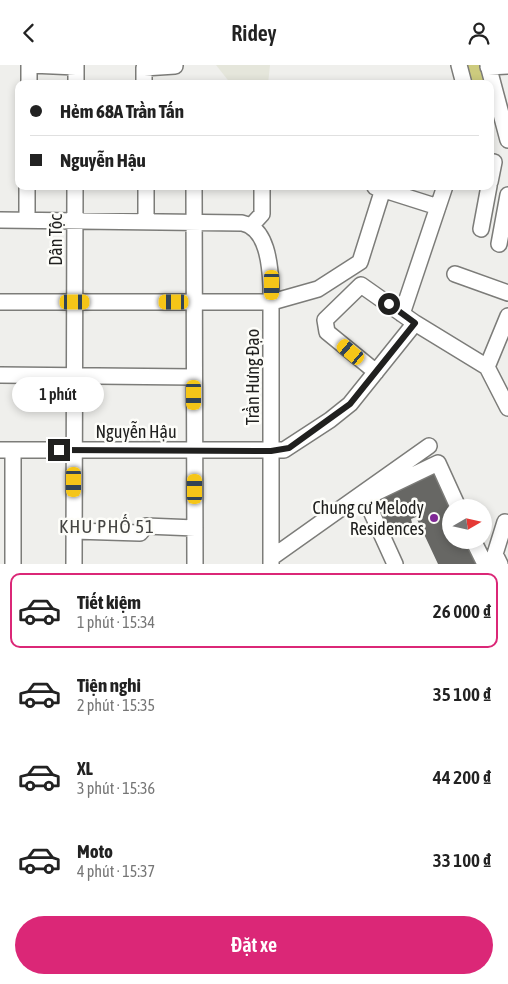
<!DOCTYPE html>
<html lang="vi">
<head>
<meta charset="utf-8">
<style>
	body { margin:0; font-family:"Asap Condensed",sans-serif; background:#f6f6f6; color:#222; height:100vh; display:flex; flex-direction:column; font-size:19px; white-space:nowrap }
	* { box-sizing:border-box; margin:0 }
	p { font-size:16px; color:#767676 }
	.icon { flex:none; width:28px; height:28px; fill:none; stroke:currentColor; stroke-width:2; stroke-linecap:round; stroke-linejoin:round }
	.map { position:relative; height:499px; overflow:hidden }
	.sheet { display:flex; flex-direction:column; background:#fff; flex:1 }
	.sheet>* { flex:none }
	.top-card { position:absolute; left:15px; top:15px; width:479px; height:110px; border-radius:10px; box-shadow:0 2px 8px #0003; display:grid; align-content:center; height:110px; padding:0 15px; background:#fff }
	.needle { width:32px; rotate:81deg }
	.buttons { position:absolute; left:442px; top:434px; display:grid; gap:10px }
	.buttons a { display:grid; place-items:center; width:50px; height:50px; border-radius:50%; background:#fff; box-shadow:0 2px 8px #0003; font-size:25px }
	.end { position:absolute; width:22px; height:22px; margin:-11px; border:6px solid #20201f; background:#fff; box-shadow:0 0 0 2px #fff }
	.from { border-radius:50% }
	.bubble { position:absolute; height:35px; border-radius:18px; background:#fff; box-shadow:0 2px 8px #0003; font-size:16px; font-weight:600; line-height:35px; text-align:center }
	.car { position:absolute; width:15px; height:30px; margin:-15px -8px; border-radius:6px; box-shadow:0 0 4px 1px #0007; background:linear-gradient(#f5c518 24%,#345 0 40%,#f5c518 0 76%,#345 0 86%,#f5c518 0) }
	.top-card b { display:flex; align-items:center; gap:18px; height:48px; font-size:19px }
	.top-card b+b { border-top:1px solid #e0e0e0 }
	.top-card i { width:12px; height:12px; background:#222 }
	ul { padding:9px 0 0; list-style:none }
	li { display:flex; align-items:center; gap:15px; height:75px; margin:0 10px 8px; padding:0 5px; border:2px solid transparent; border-radius:10px }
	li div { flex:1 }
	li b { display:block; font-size:19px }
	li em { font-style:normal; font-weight:600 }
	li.selected { border-color:#db2777 }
	li>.icon { width:45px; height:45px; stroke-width:1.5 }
	.action { display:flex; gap:10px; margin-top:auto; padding:10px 15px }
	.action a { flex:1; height:58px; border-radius:30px; background:#db2777; color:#fff; font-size:20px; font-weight:600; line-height:58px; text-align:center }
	header { display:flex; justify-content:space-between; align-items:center; height:65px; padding:0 15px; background:#fff; font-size:22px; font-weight:600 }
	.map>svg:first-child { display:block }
	.built { fill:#e5e6db }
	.green { fill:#cdcb7e }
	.building { fill:#676764 }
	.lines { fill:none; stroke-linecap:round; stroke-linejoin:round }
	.minor-casing { stroke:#7c7c79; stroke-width:18 }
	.minor { stroke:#fff; stroke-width:15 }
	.route { stroke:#20201f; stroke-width:6 }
	.poi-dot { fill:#802896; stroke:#fdfdf9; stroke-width:2 }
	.labels { text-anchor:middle; stroke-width:5; stroke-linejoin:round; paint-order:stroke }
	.street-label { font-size:18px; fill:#20201f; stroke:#fdfdf9 }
	.poi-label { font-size:18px; fill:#20201f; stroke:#fdfdf9; text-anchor:end }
	.neighbourhood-label { font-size:19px; letter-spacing:1px; fill:#454543; stroke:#fdfdf9 }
</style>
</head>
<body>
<header><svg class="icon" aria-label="back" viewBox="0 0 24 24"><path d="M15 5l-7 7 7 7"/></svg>Ridey<svg class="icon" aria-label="person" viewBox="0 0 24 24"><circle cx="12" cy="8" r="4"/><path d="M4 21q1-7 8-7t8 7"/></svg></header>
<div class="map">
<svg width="508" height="499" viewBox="0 0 508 499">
	<rect width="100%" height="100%" fill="#efefec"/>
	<path class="built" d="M216 0H270L268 19H231Z"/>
	<path class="green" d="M465 0H483L488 19H469Z"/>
	<path class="building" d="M434 408 451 445V475H466L477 499H438L416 452 411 454 412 458 390 468 375 436Z"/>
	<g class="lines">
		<g class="minor-casing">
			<path id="minor" d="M31 0 76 2
				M459 0 464 19
				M488 0 508 75
				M488 2 508 1
				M29 19V0
				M76 19V0
				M144 19V3L175 1
				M490 117 494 97
				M146 121V157
				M194 121 195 499
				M375 122 438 142
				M0 155 242 158C267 163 270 199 271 221V499
				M27 155V121
				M251 161 262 149V121
				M481 164 489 121
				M499 179 508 130
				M455 209 508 228
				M0 237H272L318 224 360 197 383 124
				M402 249 445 121
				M487 302 508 251
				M376 307 327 267 325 255 361 220 415 258 487 302 508 343
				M0 310 194 312
				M0 385H284L330 355 350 339 415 258
				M74 466 140 468 146 461 195 463
				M473 475 485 499
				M271 493 429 381
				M13 499V385
				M74 499 75 121
				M395 499 365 433 438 398 458 442
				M500 499 495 489 505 457"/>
		</g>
		<use href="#minor" class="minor"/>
	</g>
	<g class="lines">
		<path class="route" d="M59 385 271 386 289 383 350 339 415 258 389 239"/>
	</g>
	<circle class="poi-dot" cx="434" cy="453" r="5"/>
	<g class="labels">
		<g class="street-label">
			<text transform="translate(56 175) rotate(-90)" y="6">Dân Tộc</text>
			<text transform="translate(253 312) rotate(-90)" y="6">Trần Hưng Đạo</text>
			<text x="136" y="373">Nguyễn Hậu</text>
		</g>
		<g class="poi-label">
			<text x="424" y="449">Chung cư Melody<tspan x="424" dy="21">Residences</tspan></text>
		</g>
		<g class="neighbourhood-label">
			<text x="107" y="468">KHU PHỐ 51</text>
		</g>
	</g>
</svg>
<div class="buttons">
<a><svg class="needle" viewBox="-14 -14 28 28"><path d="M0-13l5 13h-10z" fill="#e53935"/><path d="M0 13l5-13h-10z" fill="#767676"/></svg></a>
</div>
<i class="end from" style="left:389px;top:239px"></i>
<i class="end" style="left:59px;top:385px"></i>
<div class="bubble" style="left:12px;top:312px;width:92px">1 phút</div>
<i class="car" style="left:272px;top:220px;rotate:180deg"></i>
<i class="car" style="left:75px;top:237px;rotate:90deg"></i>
<i class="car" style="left:174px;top:237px;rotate:270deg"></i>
<i class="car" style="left:351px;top:287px;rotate:310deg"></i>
<i class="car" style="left:194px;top:330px;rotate:180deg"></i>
<i class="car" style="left:74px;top:417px;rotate:180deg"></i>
<i class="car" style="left:195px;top:424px;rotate:0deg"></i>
<div class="top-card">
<b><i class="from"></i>Hẻm 68A Trần Tấn</b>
<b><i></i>Nguyễn Hậu</b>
</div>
</div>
<section class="sheet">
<ul>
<li class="selected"><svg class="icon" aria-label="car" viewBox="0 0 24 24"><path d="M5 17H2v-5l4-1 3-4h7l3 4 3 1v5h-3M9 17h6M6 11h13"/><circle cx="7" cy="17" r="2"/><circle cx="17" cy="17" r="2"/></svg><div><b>Tiết kiệm</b><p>1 phút · 15:34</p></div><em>26 000 ₫</em></li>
<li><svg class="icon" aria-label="car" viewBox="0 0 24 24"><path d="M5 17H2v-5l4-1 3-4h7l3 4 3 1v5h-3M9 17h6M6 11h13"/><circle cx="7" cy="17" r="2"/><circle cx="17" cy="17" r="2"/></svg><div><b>Tiện nghi</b><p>2 phút · 15:35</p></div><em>35 100 ₫</em></li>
<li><svg class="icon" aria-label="car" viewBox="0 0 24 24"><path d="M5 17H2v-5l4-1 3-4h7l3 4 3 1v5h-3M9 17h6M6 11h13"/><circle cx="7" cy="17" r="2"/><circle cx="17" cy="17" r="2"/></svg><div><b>XL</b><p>3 phút · 15:36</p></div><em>44 200 ₫</em></li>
<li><svg class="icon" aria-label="car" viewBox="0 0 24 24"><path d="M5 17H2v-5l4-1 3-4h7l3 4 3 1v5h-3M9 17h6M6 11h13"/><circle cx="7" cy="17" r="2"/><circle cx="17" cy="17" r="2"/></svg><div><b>Moto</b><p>4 phút · 15:37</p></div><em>33 100 ₫</em></li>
</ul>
<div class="action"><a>Đặt xe</a></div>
</section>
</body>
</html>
